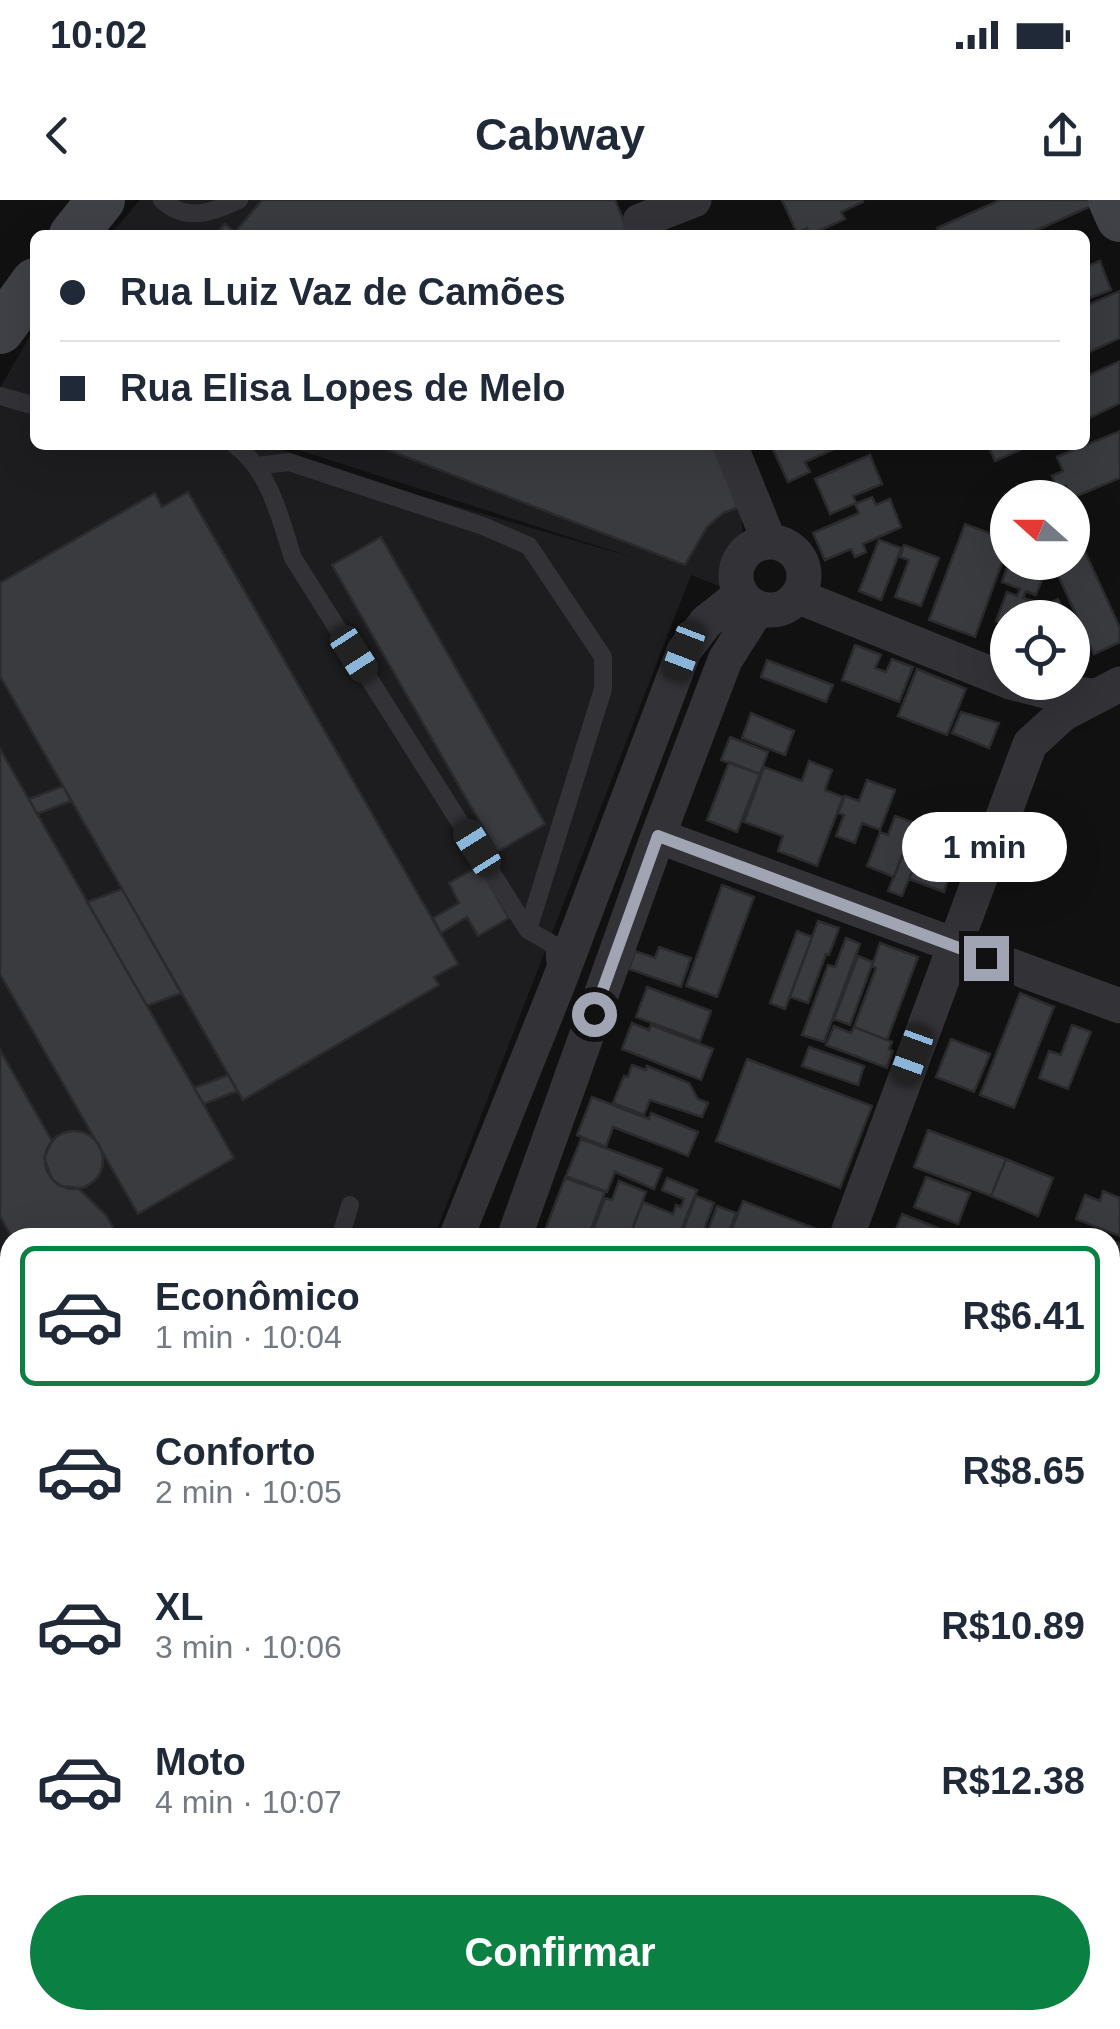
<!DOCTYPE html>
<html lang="pt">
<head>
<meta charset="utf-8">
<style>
	body { margin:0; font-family:Helvetica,sans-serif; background:#f6f6f7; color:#1f2937; height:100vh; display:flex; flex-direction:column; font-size:38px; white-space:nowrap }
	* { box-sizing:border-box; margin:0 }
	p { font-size:32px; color:#747a83 }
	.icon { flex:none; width:55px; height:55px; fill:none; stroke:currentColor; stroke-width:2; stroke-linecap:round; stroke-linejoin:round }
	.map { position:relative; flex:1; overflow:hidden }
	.drawer { position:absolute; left:0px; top:1028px; width:1120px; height:802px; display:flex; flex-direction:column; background:#fff; border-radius:30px 30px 0 0; box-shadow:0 10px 40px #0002 }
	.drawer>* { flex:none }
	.guide { position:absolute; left:30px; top:30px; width:1060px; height:220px; border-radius:15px; box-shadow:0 10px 40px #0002; display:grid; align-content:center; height:220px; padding:0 30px; background:#fff }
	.needle { width:65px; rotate:291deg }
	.tools { position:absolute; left:990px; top:280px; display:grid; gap:20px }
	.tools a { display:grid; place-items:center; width:100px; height:100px; border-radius:50%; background:#fff; box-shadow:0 10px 40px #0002; font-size:50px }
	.end { position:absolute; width:45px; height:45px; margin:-22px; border:12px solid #a1a5b3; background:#111; box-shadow:0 0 0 5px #111 }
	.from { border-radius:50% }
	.bubble { position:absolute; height:70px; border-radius:35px; background:#fff; box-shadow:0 10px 40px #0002; font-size:32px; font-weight:600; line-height:70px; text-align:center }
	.car { position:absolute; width:30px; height:60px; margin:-30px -15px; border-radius:12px; box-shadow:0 0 8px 2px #0007; background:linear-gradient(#222 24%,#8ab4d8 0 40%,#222 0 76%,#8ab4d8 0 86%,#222 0) }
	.guide b { display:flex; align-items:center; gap:35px; height:95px; font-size:38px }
	.guide b+b { border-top:2px solid #e0e1e3 }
	.guide i { width:25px; height:25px; background:#1f2937 }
	ul { padding:18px 0 0; list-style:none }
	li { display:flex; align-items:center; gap:30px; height:140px; margin:0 20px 15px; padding:0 10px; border:5px solid transparent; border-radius:15px }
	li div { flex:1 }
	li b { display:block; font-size:38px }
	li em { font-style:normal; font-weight:600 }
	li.current { border-color:#0b8043 }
	li>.icon { width:90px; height:90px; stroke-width:1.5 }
	.cta { display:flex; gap:20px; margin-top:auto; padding:20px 30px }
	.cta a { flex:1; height:115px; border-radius:60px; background:#0b8043; color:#fff; font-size:40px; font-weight:600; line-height:115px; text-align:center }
	.status { display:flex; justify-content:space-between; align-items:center; height:70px; padding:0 50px; background:#fff; direction:ltr }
	.status svg { height:28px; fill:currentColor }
	header { display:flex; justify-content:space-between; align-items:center; height:130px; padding:0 30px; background:#fff; font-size:45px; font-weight:600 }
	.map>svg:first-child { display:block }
	.built { fill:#1d1d1f }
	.green { fill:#1d251e }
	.building { fill:#3a3b3f; stroke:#2b2b2e; stroke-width:2.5 }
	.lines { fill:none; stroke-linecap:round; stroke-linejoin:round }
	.lane { stroke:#323237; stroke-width:18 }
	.street { stroke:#323237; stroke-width:35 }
	.secondary { stroke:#404147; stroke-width:48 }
	.primary { stroke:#4e4f56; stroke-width:55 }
	.route { stroke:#a1a5b3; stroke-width:12 }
</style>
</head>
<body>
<div class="status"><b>10:02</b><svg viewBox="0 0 49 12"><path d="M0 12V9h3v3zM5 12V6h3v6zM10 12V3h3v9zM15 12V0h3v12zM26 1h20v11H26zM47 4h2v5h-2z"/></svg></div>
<header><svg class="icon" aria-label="back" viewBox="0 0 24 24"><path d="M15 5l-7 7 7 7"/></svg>Cabway<svg class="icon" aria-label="share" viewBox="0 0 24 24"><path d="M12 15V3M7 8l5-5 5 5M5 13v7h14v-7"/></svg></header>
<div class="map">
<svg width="1120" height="1829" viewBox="0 0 1120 1829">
	<rect width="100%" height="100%" fill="#111112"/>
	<path class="built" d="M140 0H615L630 35H110Z
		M35 127V245H269L355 277 635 358 283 245H716L741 306 743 346 727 389 691 375 434 1037 10 1038V1162L0 1144V188Z"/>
	<path class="green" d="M0 1144 10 1162V1447L0 1459Z"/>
	<path class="building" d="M262 0H615L630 35H215L225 24 235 32Z
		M782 0H862L863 2 841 12 845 19 810 35 807 28 797 33Z
		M1000 0H1089L1091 6 1026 35H940L937 28Z
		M1100 61 1111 90 1085 100V67Z
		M1120 91V138L1085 154V106Z
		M1120 161V203L1085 220V177Z
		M1120 231V278L1072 298 1066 286 1058 290 1052 276 1063 271 1057 257Z
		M375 245H716L741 306 723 313 707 327 685 365Z
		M771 245H843L805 262 810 272 788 282Z
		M988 245H1031L995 261Z
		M870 255 882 284 853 296 856 303 830 314 815 279Z
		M188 292 458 764 434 777 439 785 243 900 0 476V383L155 293 162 307Z
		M872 297 876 305 890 299 901 327 863 344 866 352 855 357 851 349 825 360 813 333 859 313 855 304Z
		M1008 307V346L975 437 929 420 965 324 994 335 997 329 993 315Z
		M381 337 545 624 497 652 332 365Z
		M879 340 901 348 881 400 859 391Z
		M1081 343 1120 428V442L1094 454 1052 362H1072V347Z
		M904 345 939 358 921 406 895 397 909 360 900 357Z
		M1009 362H1021L1045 372 1036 395 1026 391 1023 398 1033 401 1027 418H1008V425L996 421 1007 392 1017 396 1020 389 1002 382Z
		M1058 399 1067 418H1041L1037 410Z
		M1072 428 1089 461 1072 469Z
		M855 445 881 455 875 468 886 472 892 459 913 467 899 502 842 480Z
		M767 460 833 485 826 502 761 477Z
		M917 469 966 489 947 535 898 516Z
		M961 512 999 523 989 548 952 533Z
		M751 513 794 531 785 555 742 538Z
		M730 537 768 552 760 574 721 560Z
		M0 549 234 958 138 1014 0 774Z
		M809 561 832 570 825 590 843 597 817 666 778 651 783 636 744 622 764 567 802 581Z
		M729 562 760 574 737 632 707 620Z
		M867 580 895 590 880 630 862 623 855 643 836 636 844 615 838 613 845 596 859 601Z
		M63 586 71 601 37 614 29 599Z
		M895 616 915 623 894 677 867 666 880 632 888 635Z
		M957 618 977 626 962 665 948 679 944 692 909 679 925 641 942 648 943 644 947 646Z
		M902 656 916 662 902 696 888 691Z
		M479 666 509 718 478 736 467 717 441 733 433 718 459 703 449 683Z
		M722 685 754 697 717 797 686 786Z
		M122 689 181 793 147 806 87 702Z
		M818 721 839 728 829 755 826 754 808 803 790 797Z
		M797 731 812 737 785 809 770 803Z
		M846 738 860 744 824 842 802 835 828 765 835 767Z
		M880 743 918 757 887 840 854 827 876 768 872 766Z
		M659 747 691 758 681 787 629 769 635 751 655 758Z
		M858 756 873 762 850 825 834 819Z
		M647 787 711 811 700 841 636 817Z
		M1020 793 1054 807 1014 908 980 895Z
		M632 823 649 830 651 825 713 849 701 880 622 849Z
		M1072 825 1091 832 1068 889 1039 878 1049 851 1061 855Z
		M834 826 851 833 854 827 892 842 889 849 893 851 887 868 826 845Z
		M951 839 990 854 974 892 936 877Z
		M809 847 864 866 858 885 802 866Z
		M0 850 52 941 44 958 52 979 60 986 78 988 106 1015 119 1038H12L0 1016Z
		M747 859 872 906 840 988 716 941Z
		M632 865 646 870 647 866 689 883 698 899 708 903 702 917 650 900 644 915 613 903 624 876 628 877Z
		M228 875 237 891 204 904 194 888Z
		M592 897 649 919 651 913 698 932 688 956 613 927 606 947 577 935Z
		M928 930 1006 959 991 996 914 967Z
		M45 960a29 29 0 1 1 58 0a29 29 0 1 1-58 0Z
		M581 939 662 969 654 989 615 972 607 992 566 976Z
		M1006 959 1053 978 1038 1016 991 996Z
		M926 977 970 993 958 1024 914 1007Z
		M565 978 605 992 588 1038H542Z
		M667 978 697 990 678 1038H629L643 1002 673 1014 676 1005 681 1007 684 999 662 990Z
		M619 981 646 992 629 1038H590L605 998 612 1000Z
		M1103 991 1120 998V1036L1076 1019 1085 995 1100 1001Z
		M696 996 714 1003 701 1038H680Z
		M743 1001 827 1033 825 1038H762L753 1034 752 1038H728Z
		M717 1006 736 1013 727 1038H705Z
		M902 1014 943 1030 940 1038H905L894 1034Z
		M1110 1040 1120 1044V1077L1110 1073Z"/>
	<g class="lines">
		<path class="lane" d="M162 0C186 22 212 13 239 0
			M0 196 35 206
			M235 245C270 271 280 318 293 358L517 713 528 730 554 745 556 768
			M256 266 289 262 483 326 529 346 603 457V489L528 730
			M340 1038 350 1005"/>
		<path class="street" d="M640 21 694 0
			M730 245 765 331 762 343
			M736 376a34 34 0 1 1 68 0a34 34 0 1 1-68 0Z
			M797 396 1008 481
			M1010 482 1045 491 1093 496
			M658 636 1120 806
			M456 1038 558 784 684 451 706 422 739 396
			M514 1038 658 636 725 460 758 408
			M846 1038 1030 544 1063 514 1120 484
			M1110 1247 1120 1220
			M1110 1277 1120 1281
			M1110 1747 1120 1750
			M0 1781 9 1829
			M559 1829 562 1820
			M895 1829 898 1820"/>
		<path class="secondary" d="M1112 0 1120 18
			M73 35 101 0
			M0 130 35 82"/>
		<path class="primary" d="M0 1590 10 1598
			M283 1820 293 1829
			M331 1820 341 1829"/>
	</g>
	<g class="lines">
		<path class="route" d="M594 814 658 636 986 758"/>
	</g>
</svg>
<div class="tools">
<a><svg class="needle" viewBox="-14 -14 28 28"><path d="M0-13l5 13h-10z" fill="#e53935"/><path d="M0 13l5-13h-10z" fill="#747a83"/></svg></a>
<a><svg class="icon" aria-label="locate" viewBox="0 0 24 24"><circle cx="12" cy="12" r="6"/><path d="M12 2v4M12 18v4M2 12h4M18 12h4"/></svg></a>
</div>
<i class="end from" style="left:594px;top:814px"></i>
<i class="end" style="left:986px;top:758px"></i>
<div class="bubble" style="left:902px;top:612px;width:165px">1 min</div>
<i class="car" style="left:684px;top:451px;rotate:201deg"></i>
<i class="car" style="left:354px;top:454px;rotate:147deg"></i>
<i class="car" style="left:477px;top:648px;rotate:328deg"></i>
<i class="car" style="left:912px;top:855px;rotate:200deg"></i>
<div class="guide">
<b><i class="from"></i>Rua Luiz Vaz de Camões</b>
<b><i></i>Rua Elisa Lopes de Melo</b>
</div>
<section class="drawer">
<ul>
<li class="current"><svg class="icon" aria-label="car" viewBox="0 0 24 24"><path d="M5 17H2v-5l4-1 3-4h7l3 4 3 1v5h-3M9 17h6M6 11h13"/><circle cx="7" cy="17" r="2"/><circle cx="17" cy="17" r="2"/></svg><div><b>Econômico</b><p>1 min · 10:04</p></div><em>R$6.41</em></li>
<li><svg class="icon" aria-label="car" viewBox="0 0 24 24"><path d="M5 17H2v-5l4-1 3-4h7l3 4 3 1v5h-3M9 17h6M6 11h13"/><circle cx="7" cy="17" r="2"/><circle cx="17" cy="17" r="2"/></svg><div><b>Conforto</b><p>2 min · 10:05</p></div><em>R$8.65</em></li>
<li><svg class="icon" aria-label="car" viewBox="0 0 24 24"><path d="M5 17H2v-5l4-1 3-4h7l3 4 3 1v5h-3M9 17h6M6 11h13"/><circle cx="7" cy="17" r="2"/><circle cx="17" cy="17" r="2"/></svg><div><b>XL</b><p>3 min · 10:06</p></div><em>R$10.89</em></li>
<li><svg class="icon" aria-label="car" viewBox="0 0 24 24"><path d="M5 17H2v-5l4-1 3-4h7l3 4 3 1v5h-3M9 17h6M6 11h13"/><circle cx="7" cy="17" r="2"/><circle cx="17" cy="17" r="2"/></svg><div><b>Moto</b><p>4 min · 10:07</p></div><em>R$12.38</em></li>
</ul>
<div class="cta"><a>Confirmar</a></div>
</section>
</div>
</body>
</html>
